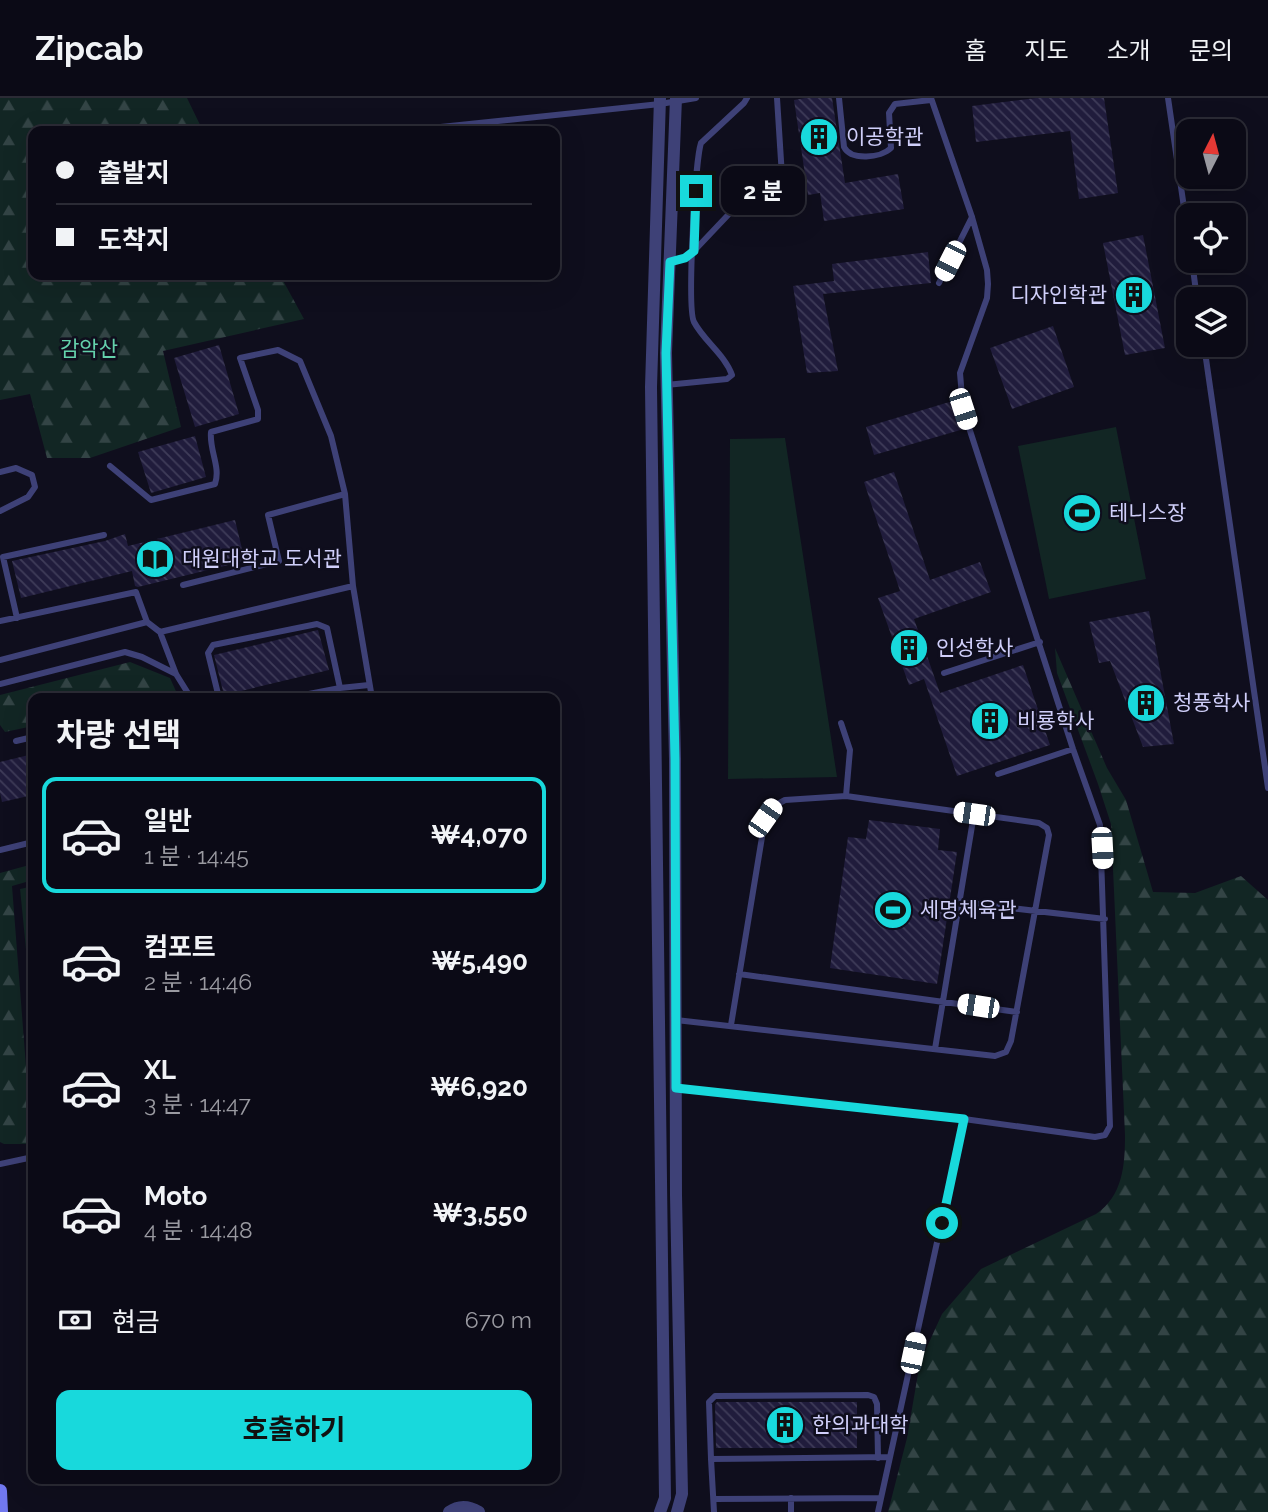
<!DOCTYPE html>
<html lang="ko">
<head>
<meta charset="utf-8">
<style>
	body { margin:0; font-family:Raleway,"Noto Sans KR",sans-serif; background:#14131f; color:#f1f3f6; height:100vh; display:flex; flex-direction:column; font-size:26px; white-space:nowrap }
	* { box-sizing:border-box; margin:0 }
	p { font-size:23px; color:#9a9aa1 }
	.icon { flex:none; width:38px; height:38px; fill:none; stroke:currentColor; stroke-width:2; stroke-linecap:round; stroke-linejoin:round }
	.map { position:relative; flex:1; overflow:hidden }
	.panel { position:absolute; left:28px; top:595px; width:532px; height:791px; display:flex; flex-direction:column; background:#0b0a16; border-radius:14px; box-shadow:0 7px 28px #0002,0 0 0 2px #2b2b35 }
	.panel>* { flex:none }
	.top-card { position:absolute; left:28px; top:28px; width:532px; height:154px; border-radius:14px; box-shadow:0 7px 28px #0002,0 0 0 2px #2b2b35; display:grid; align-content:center; height:154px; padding:0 28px; background:#0b0a16 }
	.needle { width:46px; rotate:6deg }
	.buttons { position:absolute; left:1176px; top:21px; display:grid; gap:14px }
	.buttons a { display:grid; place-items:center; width:70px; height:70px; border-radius:14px; background:#0b0a16; box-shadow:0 7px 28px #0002,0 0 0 2px #2b2b35; font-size:35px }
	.end { position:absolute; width:32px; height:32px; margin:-16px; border:9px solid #18d9dc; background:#111; box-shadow:0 0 0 4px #111 }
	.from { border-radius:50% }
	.bubble { position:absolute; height:49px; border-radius:14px; background:#0b0a16; box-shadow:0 7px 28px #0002,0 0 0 2px #2b2b35; font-size:23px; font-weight:700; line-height:49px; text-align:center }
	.car { position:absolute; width:21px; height:42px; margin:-21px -10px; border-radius:9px; box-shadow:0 0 5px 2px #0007; background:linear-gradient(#fff 24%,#345 0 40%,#fff 0 76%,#345 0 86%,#fff 0) }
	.top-card b { display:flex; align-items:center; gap:24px; height:66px; font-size:26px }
	.top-card b+b { border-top:2px solid #2b2b35 }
	.top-card i { width:18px; height:18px; background:#f1f3f6 }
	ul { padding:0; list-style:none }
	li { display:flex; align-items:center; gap:21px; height:116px; margin:0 14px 10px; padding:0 14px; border:4px solid transparent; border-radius:14px }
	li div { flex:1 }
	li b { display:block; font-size:26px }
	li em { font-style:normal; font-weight:700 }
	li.current { border-color:#18d9dc }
	li>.icon { width:63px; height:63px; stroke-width:1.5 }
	h2 { padding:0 28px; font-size:32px; line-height:84px }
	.pay { display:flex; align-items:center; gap:18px; height:77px; padding:0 28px; font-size:26px }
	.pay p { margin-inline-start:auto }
	.action { display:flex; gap:14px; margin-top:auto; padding:14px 28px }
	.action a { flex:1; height:80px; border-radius:14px; background:#18d9dc; color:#111; font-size:28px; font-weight:700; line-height:80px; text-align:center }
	header { display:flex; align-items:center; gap:42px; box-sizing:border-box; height:98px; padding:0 35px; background:#0b0a16; border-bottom:2px solid #2b2b35 }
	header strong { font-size:33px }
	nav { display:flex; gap:38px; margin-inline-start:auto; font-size:24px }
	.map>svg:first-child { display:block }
	.grass { fill:#122624 }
	.forest { fill:url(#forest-firs) }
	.building { fill:url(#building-back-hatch) }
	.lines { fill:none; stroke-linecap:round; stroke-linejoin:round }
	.lane { stroke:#3e4177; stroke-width:6 }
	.street { stroke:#3e4177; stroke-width:12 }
	.secondary { stroke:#7178ef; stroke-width:14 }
	.route { stroke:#18d9dc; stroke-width:9 }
	.labels { text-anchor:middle; stroke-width:5; stroke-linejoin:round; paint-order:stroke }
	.poi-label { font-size:21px; fill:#d0cffa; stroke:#0f0e1d; text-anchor:start }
	.park-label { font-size:21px; fill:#64d1ac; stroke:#0f0e1d }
</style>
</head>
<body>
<header>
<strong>Zipcab</strong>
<nav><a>홈</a><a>지도</a><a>소개</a><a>문의</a></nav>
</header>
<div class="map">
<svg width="1268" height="1414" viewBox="0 0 1268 1414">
	<defs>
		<pattern id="forest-firs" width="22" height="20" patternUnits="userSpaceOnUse" patternTransform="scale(1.75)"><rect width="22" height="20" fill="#122624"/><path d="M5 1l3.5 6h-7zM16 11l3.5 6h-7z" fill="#334445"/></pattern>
		<pattern id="building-back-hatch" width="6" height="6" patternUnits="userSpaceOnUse" patternTransform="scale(1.75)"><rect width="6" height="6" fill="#201c3c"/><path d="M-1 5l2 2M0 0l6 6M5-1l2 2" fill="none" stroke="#3f3c59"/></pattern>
	</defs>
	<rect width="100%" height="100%" fill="#0f0e1d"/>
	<path class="grass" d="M1116 329 1146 481 1049 501 1018 348Z
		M785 340 837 679 728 681 730 341Z
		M33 788V922L20 791Z"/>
	<path class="forest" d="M0 0H187L203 33H33V177H280L304 221 163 253 181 329 90 360H47L30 296 0 302Z
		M1055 550 1107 670 1126 702 1153 794 1195 795 1241 778 1268 802V1414H888L907 1340 920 1264 942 1216 981 1171 1096 1116C1123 1098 1125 1067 1125 1037L1111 726 1098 686 1057 575Z
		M130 564 170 580 179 600H33V628L5 634 0 627V597Z
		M33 766V782L12 788 32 1046H4L0 1044V775Z"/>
	<path class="building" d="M805 0H832L845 85 898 76 904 111 824 123 820 95 808 97 794 2Z
		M1036 0H1104L1118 95 1079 101 1070 33 976 44 972 8Z
		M1143 137 1165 250 1125 257 1103 145Z
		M928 154 931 185 823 196 838 273 807 275 793 188 834 183 832 166Z
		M1053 228 1074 289 1012 311 990 250Z
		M219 247 239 316 195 329 174 260Z
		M956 302 964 331 874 357 866 329Z
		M195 338 206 379 151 395 138 354Z
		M894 374 930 482 980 464 991 494 914 521 940 595 1023 567 1050 647 957 678 924 581 909 587 878 500 900 493 864 384Z
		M235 422 245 463 138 489 135 488 132 473 21 500 12 463 105 443 125 436 128 448Z
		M1149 513 1174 646 1143 649 1110 563 1099 565 1089 524Z
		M318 532 329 572 224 597 214 557Z
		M33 656V697L2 704 0 695V664Z
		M869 722 940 731 938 752 957 754 937 886 830 870 848 739 866 741Z
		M717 1304H857V1350H716L715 1306Z"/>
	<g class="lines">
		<path class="lane" d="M777 0 783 94
			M839 0 844 49C851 63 881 60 891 50L889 15 895 6 931 2
			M1168 0 1188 137
			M402 33 660 6 696 0
			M1192 163 1197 201
			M670 164 685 160 693 154 746 98
			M939 185 972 119
			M1204 247 1268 690
			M666 287 727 281 732 277C725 257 704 243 694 224 687 210 695 63 701 45L744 5 747 0
			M110 368 151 402 215 386C221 369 209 352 211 334L258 321V312L240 260 278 252 300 263 331 338 345 396 353 488 372 600
			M0 374 16 370 32 377 35 389 28 399 0 413
			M183 487 279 463 268 417 345 396
			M17 520 3 459 104 437
			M0 523 136 494 147 524 160 534 176 576 191 600
			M160 534 353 488
			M0 562 147 524
			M944 575 1040 544
			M0 586 125 554 142 559 176 576
			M340 590 369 587
			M219 600 208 555 213 547 317 526 327 530 340 590 288 600
			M841 625 850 652 846 698
			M16 643 33 639
			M998 676 1073 651
			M0 752 33 744
			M959 804 1105 821
			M739 876 1017 914
			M676 922 995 958 1006 954 1011 943 1049 737 1047 730 1039 725 846 698 785 702 774 708 765 721 731 927
			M935 951 974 716
			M676 990 964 1021
			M0 1066 33 1059
			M711 1361 709 1304 715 1298 868 1297 874 1299 877 1306 878 1360
			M714 1401 881 1400
			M714 1414 711 1361 890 1359
			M791 1414V1400
			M878 1414 964 1021 1095 1039 1105 1037 1110 1028 1100 727 1073 651 963 311 960 275 987 200 988 186 987 172 972 119 931 0"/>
		<path class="street" d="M676 0 666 255 675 661 676 1097 682 1396 677 1414
			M449 1414C459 1407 469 1408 479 1414
			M660 1414 665 1400 651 289 660 0"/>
		<path class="secondary" d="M0 1393 1 1414"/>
	</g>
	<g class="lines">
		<path class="route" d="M696 93 694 153 685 160 670 164 666 255 675 661 676 990 964 1021 942 1125"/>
	</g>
	<defs>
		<g id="building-disc" transform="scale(2.0125)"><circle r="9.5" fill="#18d9dc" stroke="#0f0e1d"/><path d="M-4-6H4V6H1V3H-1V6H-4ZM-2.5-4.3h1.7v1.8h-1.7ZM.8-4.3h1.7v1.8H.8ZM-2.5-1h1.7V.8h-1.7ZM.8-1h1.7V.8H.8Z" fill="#111"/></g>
		<g id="stadium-disc" transform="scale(2.0125)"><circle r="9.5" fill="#18d9dc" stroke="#0f0e1d"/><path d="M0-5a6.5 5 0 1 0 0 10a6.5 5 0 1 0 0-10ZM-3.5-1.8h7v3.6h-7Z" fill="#111"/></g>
		<g id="library-disc" transform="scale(2.0125)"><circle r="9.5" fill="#18d9dc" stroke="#0f0e1d"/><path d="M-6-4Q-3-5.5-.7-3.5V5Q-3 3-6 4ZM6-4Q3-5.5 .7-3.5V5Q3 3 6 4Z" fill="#111"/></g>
	</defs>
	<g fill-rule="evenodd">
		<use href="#building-disc" x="819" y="39"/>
		<use href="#building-disc" x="1134" y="197"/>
		<use href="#stadium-disc" x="1082" y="415"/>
		<use href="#library-disc" x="155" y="461"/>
		<use href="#building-disc" x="909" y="550"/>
		<use href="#building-disc" x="1146" y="605"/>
		<use href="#building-disc" x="990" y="623"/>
		<use href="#stadium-disc" x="893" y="812"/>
		<use href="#building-disc" x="785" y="1327"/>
	</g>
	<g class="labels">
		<g class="poi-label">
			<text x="846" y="46">이공학관</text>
			<text x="1107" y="204" text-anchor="end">디자인학관</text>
			<text x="1109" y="422">테니스장</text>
			<text x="182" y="468">대원대학교 도서관</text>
			<text x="936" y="557">인성학사</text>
			<text x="1173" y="612">청풍학사</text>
			<text x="1017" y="630">비룡학사</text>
			<text x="920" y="819">세명체육관</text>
			<text x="812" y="1334">한의과대학</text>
		</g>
		<g class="park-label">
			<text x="89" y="258">감악산</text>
		</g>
	</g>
</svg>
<div class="buttons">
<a><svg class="needle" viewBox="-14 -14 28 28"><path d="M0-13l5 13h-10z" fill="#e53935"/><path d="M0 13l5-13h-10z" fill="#9a9aa1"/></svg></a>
<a><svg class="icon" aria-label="locate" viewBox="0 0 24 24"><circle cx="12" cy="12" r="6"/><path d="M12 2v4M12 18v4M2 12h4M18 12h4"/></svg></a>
<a><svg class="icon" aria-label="layers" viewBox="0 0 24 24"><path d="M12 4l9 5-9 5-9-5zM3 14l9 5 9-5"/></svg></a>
</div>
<i class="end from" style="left:942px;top:1125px"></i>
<i class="end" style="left:696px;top:93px"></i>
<div class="bubble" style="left:721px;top:68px;width:84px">2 분</div>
<i class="car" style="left:950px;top:163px;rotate:207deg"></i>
<i class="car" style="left:963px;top:311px;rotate:162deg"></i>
<i class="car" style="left:974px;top:716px;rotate:278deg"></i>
<i class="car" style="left:765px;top:720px;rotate:35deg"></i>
<i class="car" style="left:1102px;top:750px;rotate:177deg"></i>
<i class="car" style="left:978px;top:908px;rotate:279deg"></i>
<i class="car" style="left:913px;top:1255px;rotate:12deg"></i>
<div class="top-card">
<b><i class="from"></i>출발지</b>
<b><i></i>도착지</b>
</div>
<section class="panel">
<h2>차량 선택</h2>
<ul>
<li class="current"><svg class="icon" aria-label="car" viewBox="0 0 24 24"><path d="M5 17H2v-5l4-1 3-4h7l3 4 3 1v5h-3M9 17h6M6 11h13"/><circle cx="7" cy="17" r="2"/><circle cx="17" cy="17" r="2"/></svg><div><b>일반</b><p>1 분 · 14:45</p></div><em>₩4,070</em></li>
<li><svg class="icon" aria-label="car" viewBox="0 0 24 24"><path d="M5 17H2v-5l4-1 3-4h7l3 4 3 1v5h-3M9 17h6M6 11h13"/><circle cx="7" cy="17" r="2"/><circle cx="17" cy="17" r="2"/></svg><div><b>컴포트</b><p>2 분 · 14:46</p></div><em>₩5,490</em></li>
<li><svg class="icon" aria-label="car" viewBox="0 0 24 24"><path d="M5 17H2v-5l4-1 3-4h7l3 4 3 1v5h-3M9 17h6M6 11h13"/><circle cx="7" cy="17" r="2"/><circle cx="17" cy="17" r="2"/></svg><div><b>XL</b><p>3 분 · 14:47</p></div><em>₩6,920</em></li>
<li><svg class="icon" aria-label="car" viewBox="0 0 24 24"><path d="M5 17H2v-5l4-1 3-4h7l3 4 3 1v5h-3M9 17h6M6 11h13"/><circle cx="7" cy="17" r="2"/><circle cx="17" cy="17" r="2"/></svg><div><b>Moto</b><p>4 분 · 14:48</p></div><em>₩3,550</em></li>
</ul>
<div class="pay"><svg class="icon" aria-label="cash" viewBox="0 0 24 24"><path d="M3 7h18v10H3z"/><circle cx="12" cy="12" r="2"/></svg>현금<p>670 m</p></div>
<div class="action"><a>호출하기</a></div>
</section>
</div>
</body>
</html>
